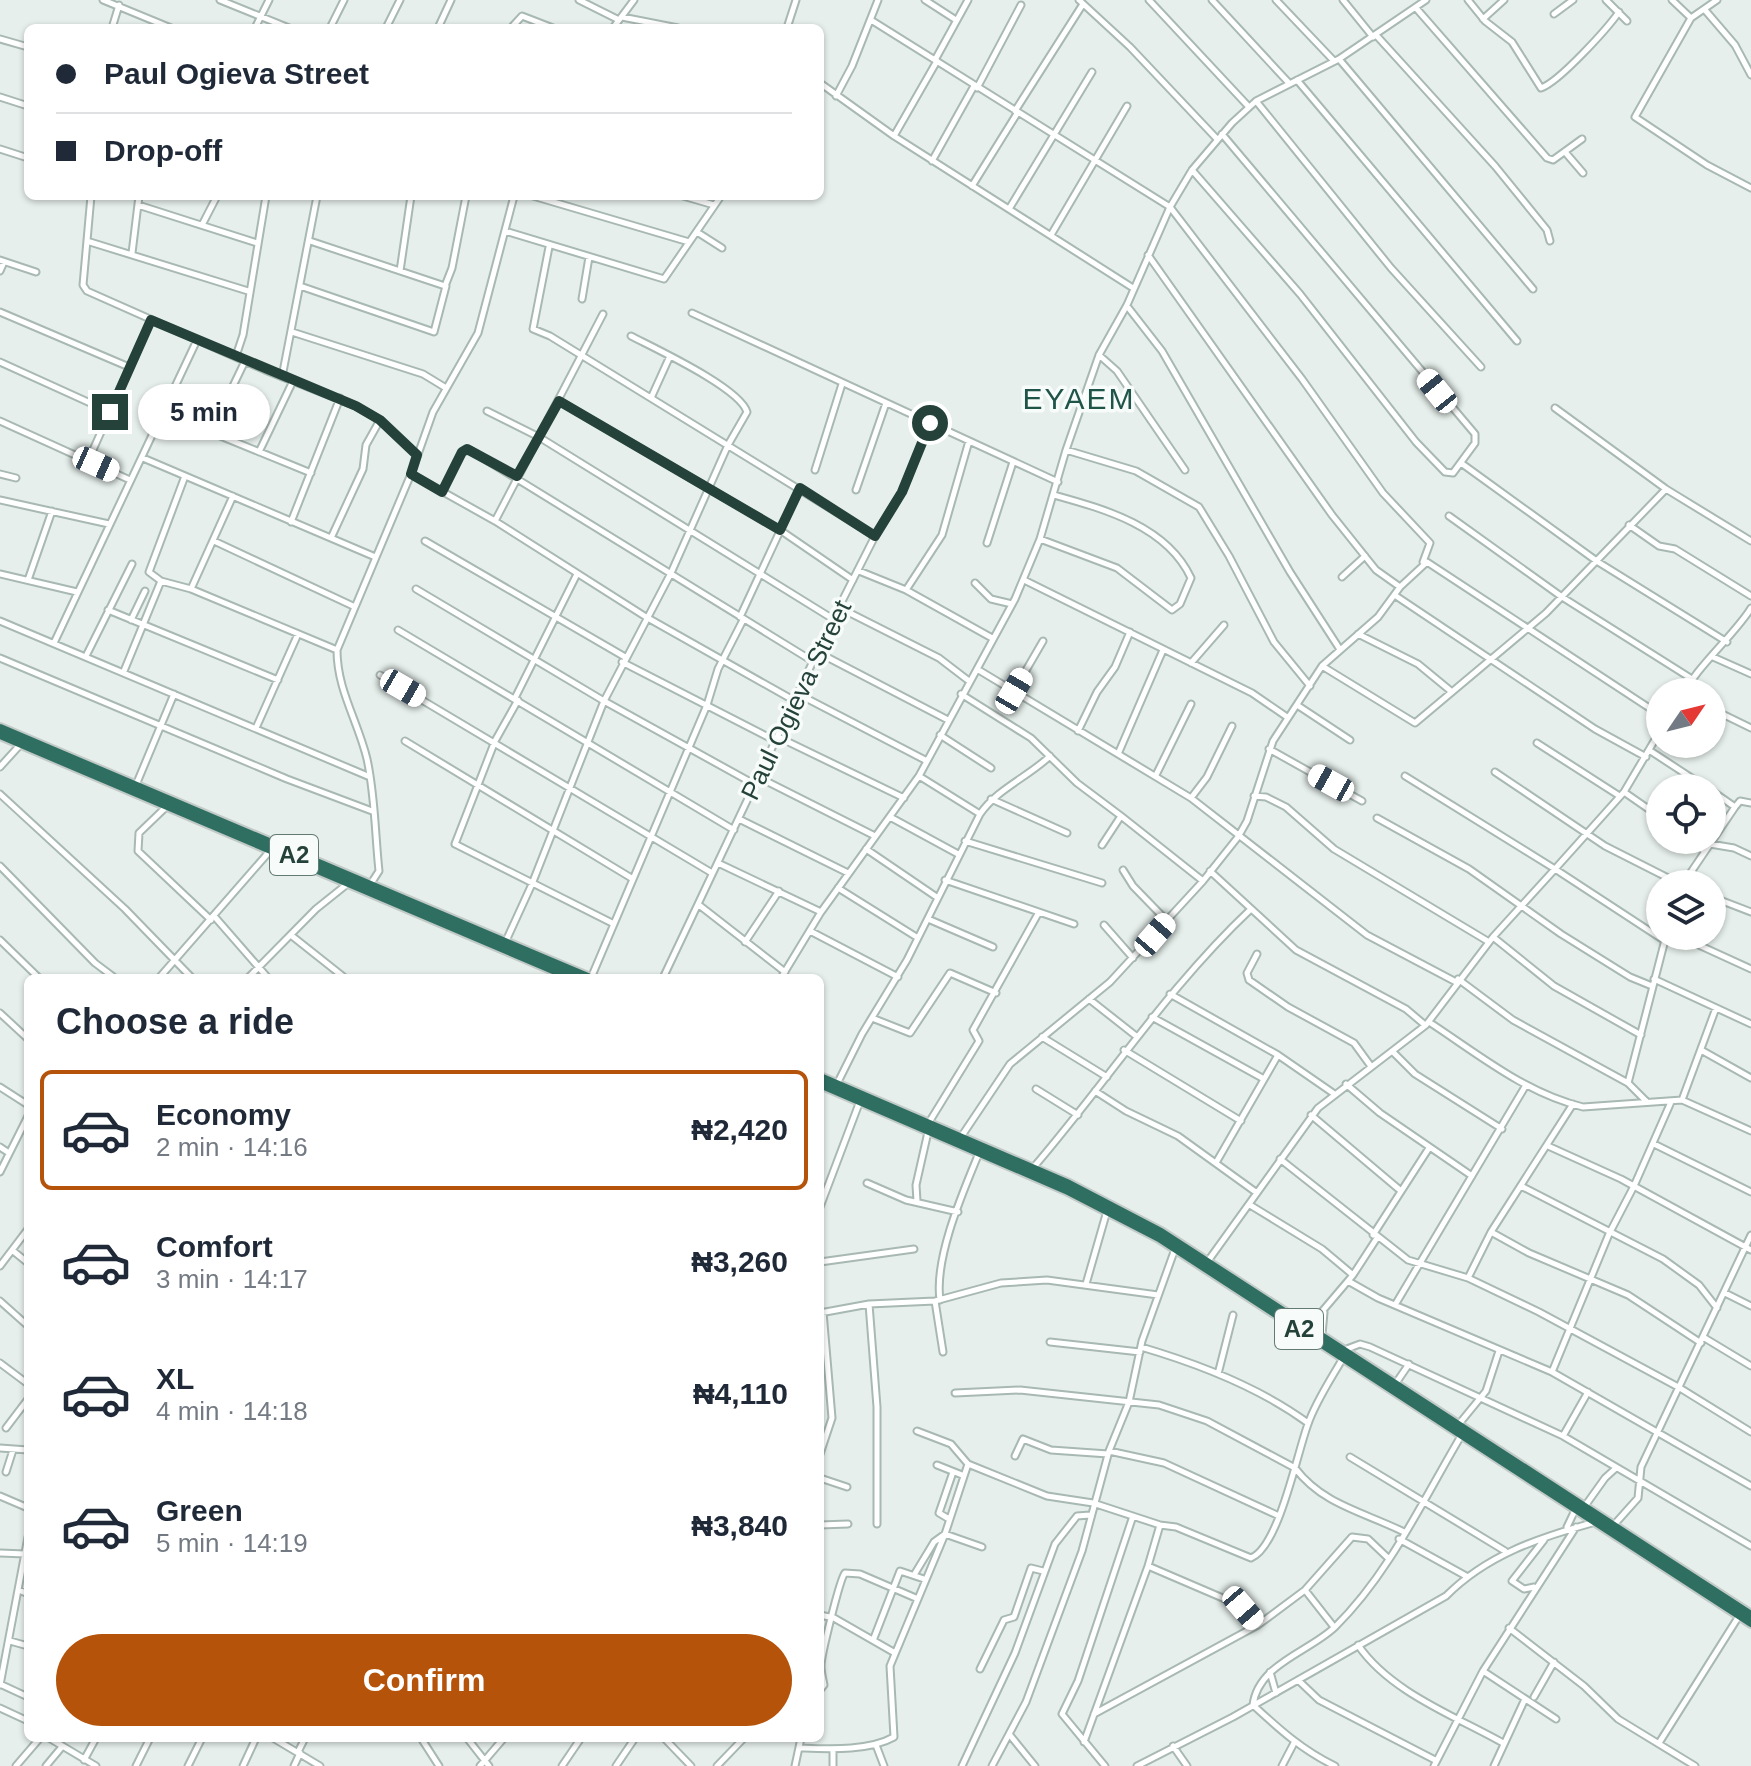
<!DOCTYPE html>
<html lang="en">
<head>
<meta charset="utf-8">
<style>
	body { margin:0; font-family:Arial,sans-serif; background:#f6f6f7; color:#1f2937; height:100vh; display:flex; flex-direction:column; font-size:30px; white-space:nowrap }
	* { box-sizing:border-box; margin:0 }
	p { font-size:26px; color:#747a83 }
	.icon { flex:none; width:44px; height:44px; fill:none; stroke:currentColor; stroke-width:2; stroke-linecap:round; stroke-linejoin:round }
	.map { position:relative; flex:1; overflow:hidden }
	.panel { position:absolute; left:24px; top:974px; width:800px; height:768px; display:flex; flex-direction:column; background:#fff; border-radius:12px; box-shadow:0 2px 6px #0004 }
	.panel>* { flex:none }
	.hud { position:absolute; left:24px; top:24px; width:800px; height:176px; border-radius:12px; box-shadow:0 2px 6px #0004; display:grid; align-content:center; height:176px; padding:0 32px; background:#fff }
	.needle { width:52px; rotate:55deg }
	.fabs { position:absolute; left:1646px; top:678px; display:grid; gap:16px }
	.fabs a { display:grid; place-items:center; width:80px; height:80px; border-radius:50%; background:#fff; box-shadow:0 2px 6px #0004; font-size:40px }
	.end { position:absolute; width:36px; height:36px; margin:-18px; border:10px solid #24423a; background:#fff; box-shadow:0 0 0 4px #fff }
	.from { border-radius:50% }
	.bubble { position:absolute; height:56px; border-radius:28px; background:#fff; box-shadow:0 2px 6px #0004; font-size:26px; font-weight:800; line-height:56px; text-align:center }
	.car { position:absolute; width:24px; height:48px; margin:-24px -12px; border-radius:10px; box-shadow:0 0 6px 2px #0007; background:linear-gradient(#fff 24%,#345 0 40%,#fff 0 76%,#345 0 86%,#fff 0) }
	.hud b { display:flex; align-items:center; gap:28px; height:76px; font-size:30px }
	.hud b+b { border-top:2px solid #e0e1e3 }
	.hud i { width:20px; height:20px; background:#1f2937 }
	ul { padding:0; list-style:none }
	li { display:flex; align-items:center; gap:24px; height:120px; margin:0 16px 12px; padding:0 16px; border:4px solid transparent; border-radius:12px }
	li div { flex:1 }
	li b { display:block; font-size:30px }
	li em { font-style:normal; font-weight:800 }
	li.active { border-color:#b45309 }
	li>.icon { width:72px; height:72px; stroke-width:1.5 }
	h2 { padding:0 32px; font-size:36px; line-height:96px }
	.cta { display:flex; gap:16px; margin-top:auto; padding:16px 32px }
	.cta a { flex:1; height:92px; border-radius:48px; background:#b45309; color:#fff; font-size:32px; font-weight:800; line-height:92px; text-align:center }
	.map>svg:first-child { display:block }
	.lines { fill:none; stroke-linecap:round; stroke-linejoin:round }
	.minor-casing { stroke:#a8b8b2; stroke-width:9 }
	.highway-casing { stroke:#c2cac8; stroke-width:12 }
	.minor { stroke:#fff; stroke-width:5 }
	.highway { stroke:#2f6f62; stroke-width:8 }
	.route { stroke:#24423a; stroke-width:10 }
	.labels { text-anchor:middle; stroke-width:7; stroke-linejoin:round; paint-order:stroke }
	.shield { fill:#f7fbf9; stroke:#637a73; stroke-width:2 }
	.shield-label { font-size:24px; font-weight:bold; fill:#24423a }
	.street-label { font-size:26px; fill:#24423a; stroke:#f7fbf9 }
	.quarter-label { font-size:30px; letter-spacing:2px; fill:#1f5548; stroke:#f7fbf9 }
</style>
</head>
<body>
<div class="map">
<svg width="1751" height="1766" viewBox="0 0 1751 1766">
	<rect width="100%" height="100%" fill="#e6efeb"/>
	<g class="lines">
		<g class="minor-casing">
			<path id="minor" d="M103 0 171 28
				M220 0 289 28
				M579 0 619 20
				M925 0 956 20
				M1079 0 1130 47 1217 139
				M1149 0 1249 107
				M1212 0 1288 82
				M1276 0 1334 61
				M1343 0 1373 37
				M1468 0 1485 21 1512 42 1541 88C1559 82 1607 29 1619 12
				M1606 0 1627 21
				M1672 0 1691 18 1717 0
				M1416 8 1547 158 1553 160 1582 139
				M1705 10 1735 45 1751 75
				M1554 14 1573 0
				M622 17 678 28
				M1691 18 1635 117 1707 165 1751 188
				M1483 19 1504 0
				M871 20 1170 207 1302 379 1383 493 1430 543 1423 562
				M112 28 119 5
				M255 28 269 0
				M330 28 344 0
				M386 28 400 0
				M438 28 451 0
				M511 28 522 16 553 28
				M613 28 634 0
				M787 28 796 0
				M1376 35 1495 166 1547 230 1550 241
				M0 39 28 47
				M1339 59 1533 289
				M935 60 968 0
				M1297 80 1517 341
				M820 83 894 136 1133 288
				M977 88 1021 5
				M836 96 852 66 878 0
				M0 97 28 106
				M1256 101 1391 268 1481 367
				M1015 111 1083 4
				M894 136 937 61
				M0 149 28 158
				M1565 152 1583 173
				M932 161 974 86
				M1192 170 1300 294 1416 442 1445 472 1453 473 1475 443V434L1222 134
				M972 186 1018 112
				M91 196 83 285 87 291 265 370 356 406 380 420 417 455
				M533 196 689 242
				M683 196 714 205
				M138 205 257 243
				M1009 209 1092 72
				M202 225 217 196
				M505 231 664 279 721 196
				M697 232 722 248
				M1051 235 1127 106
				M310 241 445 286 452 268 466 196
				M90 242 248 291
				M549 247 533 329 550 336 875 536
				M132 253 139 196
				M1148 255 1332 515 1376 570 1400 587
				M0 260 36 272
				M0 271 4 262
				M400 271 411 196
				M300 286 434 332 446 286
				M582 299 589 257
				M1127 306 1162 351 1290 572 1339 648
				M0 312 129 367
				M692 313 1058 482
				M292 332 423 374 446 388
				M1099 355 1117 371 1185 470
				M236 356 243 335 266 196
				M0 362 110 412
				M282 377 317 196
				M651 398 670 356
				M559 401 780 530 853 580
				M1555 408 1666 489 1751 541
				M487 411 539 437 833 619
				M164 413 311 473
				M0 421 130 480
				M211 432 245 361
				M1066 450 1136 471 1199 507 1229 556 1274 642 1310 686
				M259 452 293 381
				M143 458 373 556
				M88 461 151 320
				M1461 463 1598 562 1727 642
				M815 470 842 384
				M0 474 16 478
				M411 474 495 521 646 617 795 701
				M856 490 886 403
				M442 492 462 452 470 450 814 662
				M0 500 109 524
				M1449 516 1562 597 1692 679
				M495 521 603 314
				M291 522 340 398
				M1629 525 1659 546 1675 549 1751 596
				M331 538 363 469 366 445 380 420
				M1040 539 1117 568 1172 610 1180 604 1191 578C1167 526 1104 509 1054 495
				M214 541 353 606
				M425 541 625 657
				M987 543 1013 462
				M859 571 906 590 992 638
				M0 574 77 592
				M1342 577 1365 556
				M28 580 52 511
				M1024 580 1252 693 1287 717
				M161 581 149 572 185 476
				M975 583 991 599 1012 604
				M191 589 337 650
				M416 589 604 701 754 784
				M906 590 942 535 969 441
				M1396 596 1595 729 1646 757
				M840 608 939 658 969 681
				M108 610 278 680
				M740 617 800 488
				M131 620 145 591
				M0 621 370 777
				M398 630 734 830
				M1358 634 1418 664 1452 692
				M54 643 197 340
				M819 653 948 720
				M86 656 132 564
				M1713 657 1751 674
				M0 658 287 779 372 811
				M622 662 776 741
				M1191 663 1224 625
				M1322 666 1378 617 1400 587 1427 562 1660 715
				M977 669 1191 798 1367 935 1456 982
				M124 671 161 581 191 589 233 496
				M380 675 712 873
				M1014 691 1043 641
				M1686 692C1690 674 1737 632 1751 608
				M961 694 1031 738 1077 783 1121 816 1102 845
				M800 695 927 761
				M515 698 577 574
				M518 700 495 741 455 844 612 923
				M1297 705 1350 740
				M1712 709 1751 728
				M256 728 298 634
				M1078 731 1097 692 1115 667 1130 632
				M940 735 991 768
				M778 737 904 798
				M405 741 633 879
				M1537 743 1618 795
				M1269 749 1362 801
				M1649 750 1707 788
				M1118 754 1163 650
				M0 767 20 745
				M1495 772 1605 846 1680 884
				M1156 775 1191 704
				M919 776 980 814
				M1405 776 1555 869 1624 792 1660 731
				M758 777 875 836
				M136 785 174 694
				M1712 791 1735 807
				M1624 792 1660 817
				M0 794 125 909 192 978
				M1254 796 1266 797 1286 807 1334 849 1489 942
				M1191 798 1207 777 1232 726
				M991 799 1067 833
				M166 807 139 833 138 851 211 920
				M1121 816 1203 881
				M890 817 958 854
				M1377 818 1469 869 1561 934 1630 977 1652 986
				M739 819 848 873
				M1693 840 1704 851
				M965 841 1102 883
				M1710 844 1734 848 1751 856
				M866 849 938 898
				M718 863 821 912
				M0 866 95 963 115 978
				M1123 870 1133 886 1167 921
				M1210 871 1296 950 1406 1009 1425 1025
				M945 880 1074 924
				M1683 884 1735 807 1740 801 1751 803
				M370 885 379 871C375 834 375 795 367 759 358 721 337 690 337 650L411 474 433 412 478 333 514 196
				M838 888 918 938
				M1712 897 1751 912
				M699 905 785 972
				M214 916 268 978
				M928 919 993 947
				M1104 925 1133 958
				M810 931 898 977
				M292 936 345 978
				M1679 936 1751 969
				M1493 937 1554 986 1641 1035
				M0 940 39 978
				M745 942 779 891
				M505 943 532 884 604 701 671 573 728 445 747 412C740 388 656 349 631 336
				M1257 954 1247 973 1249 980 1288 1007 1354 1043 1370 1065
				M159 978 269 852
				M248 978 316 909 346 885
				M591 978 707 705 718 669 743 620
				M663 978 833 619 875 536 902 492 930 423
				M781 978 821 912 919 776 1015 599 1040 539 1066 450 1099 355 1127 305 1170 207 1192 170 1232 123 1256 101 1339 59 1426 0
				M1458 979 1513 1020 1628 1083 1646 1101
				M1654 979 1751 1024
				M1170 994 1278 1055 1333 1093
				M1089 999 1136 1036
				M0 1013 28 1039
				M1152 1017 1264 1079
				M872 1018 910 1033 950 973 996 993
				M1429 1022C1478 1054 1525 1093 1583 1107L1682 1100 1751 1131
				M1042 1037 1107 1077
				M1124 1050 1241 1121
				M1701 1050 1751 1078
				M1393 1052 1415 1074 1502 1129
				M1628 1083 1666 936
				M837 1084 862 1034 907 960 980 814C997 789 1028 777 1050 756
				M1346 1084 1380 1113 1472 1176
				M0 1087 28 1105
				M1036 1089 1078 1115
				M1095 1091 1126 1111 1178 1136 1257 1193
				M1682 1100 1716 1008
				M1311 1115 1401 1191
				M928 1124 979 1041 973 1030 1039 912
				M961 1137 1010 1064 1110 982 1203 881 1238 837 1247 821 1273 741 1322 666 1415 723 1546 613 1666 489
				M1654 1144 1751 1192
				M1548 1146 1621 1179 1751 1250
				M0 1147 9 1153
				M1280 1159 1408 1260 1468 1278 1539 1312 1680 1388 1751 1432
				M1217 1161 1278 1055
				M1033 1168C1107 1082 1168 987 1251 909
				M0 1172 28 1116
				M867 1183 906 1200 958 1212
				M1521 1186 1663 1259 1699 1285 1717 1308
				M917 1201 916 1185 928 1132
				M1250 1205 1322 1249 1353 1275
				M820 1207 860 1101
				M1491 1232 1529 1253 1628 1295 1701 1343
				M1373 1235 1429 1148
				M12 1250 28 1263
				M1208 1261 1318 1108 1426 1025 1493 937 1555 869 1665 941
				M820 1262 914 1249
				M0 1266 28 1229
				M1468 1278 1491 1232 1573 1104
				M1348 1281 1378 1298 1552 1372 1751 1486
				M1086 1284 1107 1211
				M1725 1293 1751 1306
				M940 1300C934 1258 963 1192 979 1153
				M0 1301 28 1326
				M935 1301 943 1352
				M869 1304 877 1407V1524
				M1395 1305 1526 1085
				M820 1313 869 1304 935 1301 1001 1283 1047 1280 1158 1295
				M1308 1328 1353 1275 1377 1238
				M1322 1335 1324 1312
				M1703 1337 1751 1366
				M1050 1342 1140 1352
				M1141 1347C1199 1364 1259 1387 1308 1423
				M1344 1350 1360 1344 1370 1347 1563 1436 1751 1546
				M0 1363 28 1384
				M1552 1372 1609 1234 1634 1186 1671 1102
				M1218 1374 1233 1315
				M1396 1383 1409 1364
				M955 1393 1020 1390 1159 1405 1207 1421 1295 1468C1323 1505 1364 1512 1404 1532
				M1459 1424 1486 1391 1499 1351
				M6 1428 28 1399
				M917 1431 951 1444 968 1464
				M1563 1436 1588 1392
				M0 1448 28 1450
				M1109 1451 1164 1463 1279 1516
				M820 1454 832 1418 823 1312
				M1015 1456 1023 1439 1051 1450 1108 1454
				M1350 1457 1505 1551
				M937 1465 962 1475
				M6 1472 13 1450
				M820 1478 847 1487
				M0 1496 28 1508
				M1585 1506 1605 1478 1616 1468
				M949 1519 939 1513 953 1472
				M820 1525 848 1524
				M1613 1526 1638 1498 1641 1467 1751 1235
				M1567 1527 1577 1506
				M1399 1539 1466 1576
				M0 1553 25 1554
				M1148 1566 1239 1605 1258 1625
				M914 1575 934 1542 945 1534 982 1547
				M1534 1587 1524 1589 1512 1581 1544 1540
				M19 1590 28 1594
				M1305 1590 1334 1627
				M820 1615 834 1618 895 1653
				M1509 1628 1584 1686 1618 1719 1695 1766
				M874 1638 900 1571 924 1579
				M10 1641 28 1646
				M1358 1645C1390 1692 1455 1716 1503 1743
				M980 1669 1004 1620 1014 1617 1031 1568 1043 1571
				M1483 1671 1556 1719
				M1270 1672 1276 1693
				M1298 1680 1319 1700 1435 1760
				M0 1684 28 1697
				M0 1685 28 1537
				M820 1690 824 1685C823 1679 821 1673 821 1666 821 1656 840 1578 845 1573L860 1574 918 1599
				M1534 1697 1554 1662
				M0 1708 28 1721
				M1094 1714 1258 1625 1305 1590 1352 1537 1368 1539 1388 1558
				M1009 1734 1035 1766
				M49 1738 96 1766
				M273 1738 320 1766
				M421 1738 439 1766
				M467 1738 489 1766
				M664 1738 691 1766
				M1084 1742 1148 1566 1160 1525
				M1659 1743 1739 1616
				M876 1745 884 1766
				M1173 1746 1187 1766
				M801 1748C830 1749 869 1751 894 1737L890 1666 945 1534 968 1464 1047 1496 1093 1503 1160 1525 1176 1527 1251 1558C1279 1547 1297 1453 1308 1424 1316 1401 1331 1379 1343 1358
				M833 1750V1766
				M298 1752 305 1738
				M84 1760 96 1738
				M16 1766 40 1738
				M46 1766 61 1748
				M136 1766 150 1738
				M188 1766 202 1738
				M243 1766 256 1738
				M294 1766 300 1753
				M480 1766 504 1738
				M562 1766 581 1738
				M616 1766 635 1738
				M717 1766 744 1738
				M795 1766 801 1738
				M962 1766 1015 1653 1055 1544 1077 1516 1090 1515
				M992 1766 1026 1702 1082 1551 1109 1451 1129 1402 1142 1341 1175 1249
				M1105 1766 1062 1714 1078 1681 1133 1516
				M1137 1766 1233 1717 1446 1596C1487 1555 1538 1538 1592 1523
				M1282 1766 1294 1743
				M1335 1766C1302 1750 1279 1729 1253 1705 1258 1664 1309 1652 1335 1627 1389 1574 1423 1500 1461 1436
				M1434 1766 1483 1671 1576 1527
				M1494 1766 1525 1699"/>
		</g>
		<g class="highway-casing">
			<path id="highway" d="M0 728 590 978
				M0 735 572 978
				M820 1077 1069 1184 1161 1232 1751 1615
				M820 1084 1066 1190 1159 1238 1751 1623"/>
		</g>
		<use href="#minor" class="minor"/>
		<use href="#highway" class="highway"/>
	</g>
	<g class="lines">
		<path class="route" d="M110 412 151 320 356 406 380 420 417 455 411 474 442 492 462 452 467 449 517 476 559 401 780 530 800 488 875 536 902 492 930 423"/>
	</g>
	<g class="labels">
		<g class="shield">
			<rect x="270" y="835" width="48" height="40" rx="6"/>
			<rect x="1275" y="1309" width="48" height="40" rx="6"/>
		</g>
		<g class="shield-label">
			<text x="294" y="863">A2</text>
			<text x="1299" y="1337">A2</text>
		</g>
		<g class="street-label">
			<text transform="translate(796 700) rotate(-64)" y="9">Paul Ogieva Street</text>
		</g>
		<g class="quarter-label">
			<text x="1079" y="409">EYAEM</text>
		</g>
	</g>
</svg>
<div class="fabs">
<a><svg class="needle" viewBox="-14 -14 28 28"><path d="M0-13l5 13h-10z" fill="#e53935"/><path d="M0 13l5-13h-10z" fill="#747a83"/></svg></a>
<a><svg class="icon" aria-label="locate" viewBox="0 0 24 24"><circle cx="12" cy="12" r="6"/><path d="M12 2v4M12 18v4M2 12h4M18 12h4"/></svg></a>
<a><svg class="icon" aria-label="layers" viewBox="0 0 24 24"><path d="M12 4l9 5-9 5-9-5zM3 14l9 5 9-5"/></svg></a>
</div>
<i class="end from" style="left:930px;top:423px"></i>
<i class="end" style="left:110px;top:412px"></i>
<div class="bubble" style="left:138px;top:384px;width:132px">5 min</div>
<i class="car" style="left:1437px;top:391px;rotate:321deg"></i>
<i class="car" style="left:96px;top:464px;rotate:114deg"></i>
<i class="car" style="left:403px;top:688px;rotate:120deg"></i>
<i class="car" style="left:1014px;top:691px;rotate:30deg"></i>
<i class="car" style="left:1331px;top:783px;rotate:299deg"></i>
<i class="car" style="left:1155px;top:935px;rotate:41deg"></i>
<i class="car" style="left:1243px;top:1608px;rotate:139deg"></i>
<div class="hud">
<b><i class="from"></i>Paul Ogieva Street</b>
<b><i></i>Drop-off</b>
</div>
<section class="panel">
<h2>Choose a ride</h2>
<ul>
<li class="active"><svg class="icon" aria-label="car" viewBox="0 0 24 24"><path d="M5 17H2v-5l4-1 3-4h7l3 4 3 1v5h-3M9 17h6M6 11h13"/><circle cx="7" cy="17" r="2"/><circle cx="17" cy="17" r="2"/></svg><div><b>Economy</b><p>2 min · 14:16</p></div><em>₦2,420</em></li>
<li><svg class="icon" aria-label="car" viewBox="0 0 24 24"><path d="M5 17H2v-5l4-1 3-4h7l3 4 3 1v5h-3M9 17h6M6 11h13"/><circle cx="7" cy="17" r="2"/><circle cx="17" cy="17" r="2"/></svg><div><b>Comfort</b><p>3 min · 14:17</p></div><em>₦3,260</em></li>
<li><svg class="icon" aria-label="car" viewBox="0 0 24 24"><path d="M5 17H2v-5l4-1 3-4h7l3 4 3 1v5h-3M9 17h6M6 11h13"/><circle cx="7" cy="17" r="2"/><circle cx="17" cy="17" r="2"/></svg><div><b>XL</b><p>4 min · 14:18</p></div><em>₦4,110</em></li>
<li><svg class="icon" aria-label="car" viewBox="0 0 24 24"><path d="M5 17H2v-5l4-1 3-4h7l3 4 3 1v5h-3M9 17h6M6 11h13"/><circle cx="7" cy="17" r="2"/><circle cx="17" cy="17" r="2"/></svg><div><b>Green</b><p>5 min · 14:19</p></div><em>₦3,840</em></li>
</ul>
<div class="cta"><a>Confirm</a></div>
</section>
</div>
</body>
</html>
